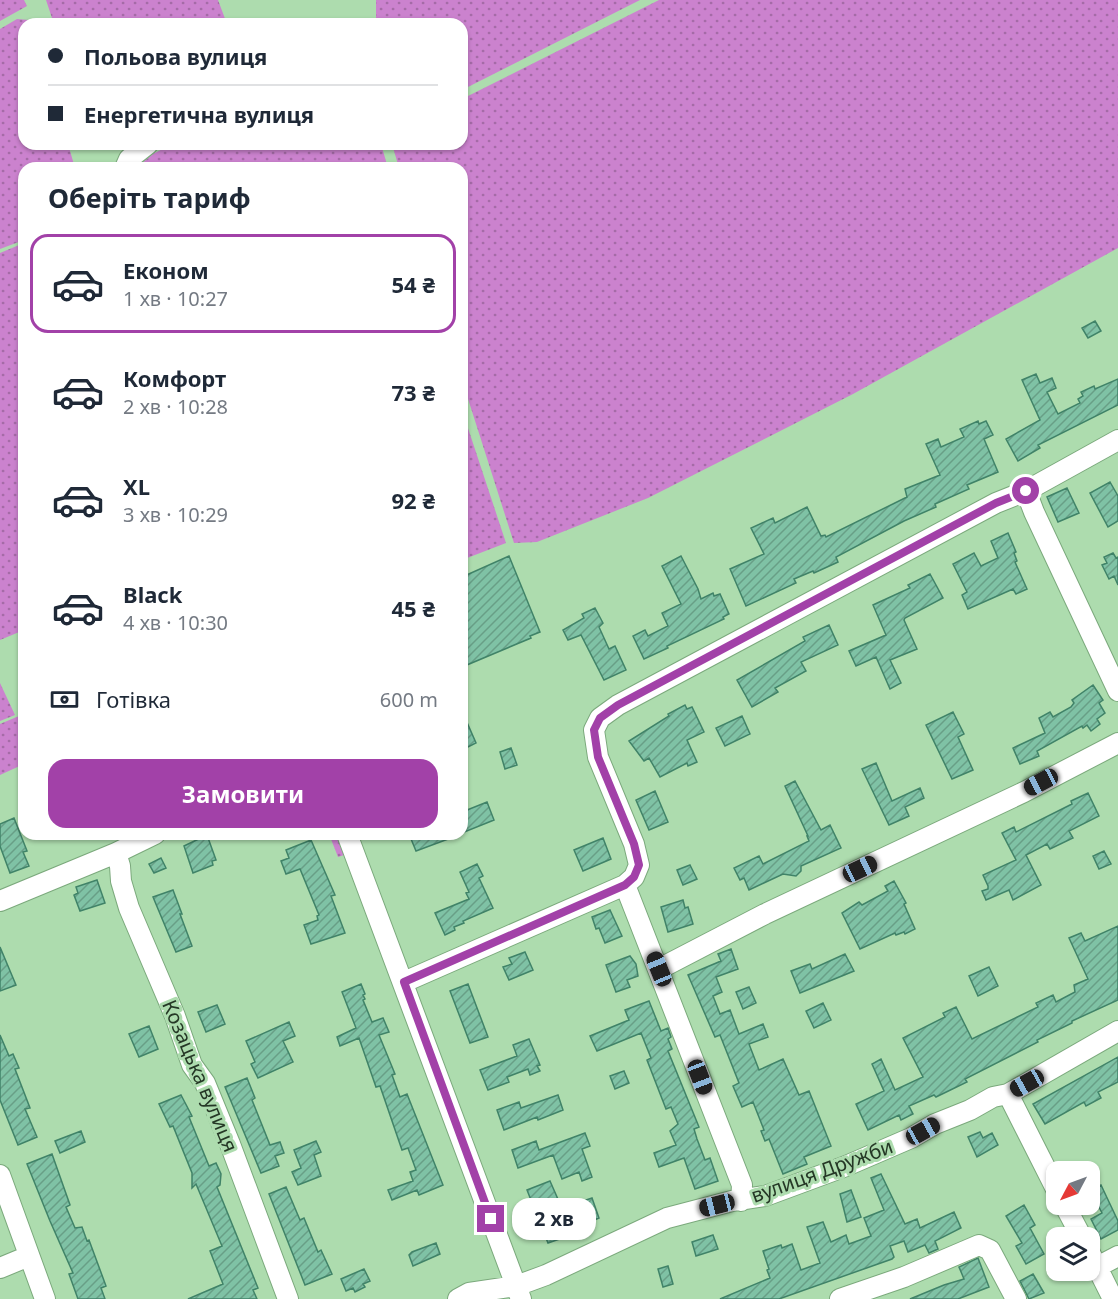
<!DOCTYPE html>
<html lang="uk">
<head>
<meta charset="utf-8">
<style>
	body { margin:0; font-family:"Noto Sans",sans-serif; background:#f2f2f3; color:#1f2937; height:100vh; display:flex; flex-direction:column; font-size:22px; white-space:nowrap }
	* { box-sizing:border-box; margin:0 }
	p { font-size:20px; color:#747a83 }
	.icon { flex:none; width:33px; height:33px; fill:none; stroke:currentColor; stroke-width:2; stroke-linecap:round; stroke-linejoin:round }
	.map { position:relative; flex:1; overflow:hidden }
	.sheet { position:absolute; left:18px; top:162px; width:450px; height:678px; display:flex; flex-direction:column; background:#fff; border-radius:18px; box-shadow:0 2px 4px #0004 }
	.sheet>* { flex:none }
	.banner { position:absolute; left:18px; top:18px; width:450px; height:132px; border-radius:18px; box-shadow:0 2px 4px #0004; display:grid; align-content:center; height:132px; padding:0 30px; background:#fff }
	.needle { width:39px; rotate:229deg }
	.controls { position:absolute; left:1046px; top:1161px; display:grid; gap:12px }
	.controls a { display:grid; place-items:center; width:54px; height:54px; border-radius:12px; background:#fff; box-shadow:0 2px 4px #0004; font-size:30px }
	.end { position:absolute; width:27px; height:27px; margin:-14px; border:8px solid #a241a8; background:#fff; box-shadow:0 0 0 3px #fff }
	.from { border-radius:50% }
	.bubble { position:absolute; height:42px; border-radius:18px; background:#fff; box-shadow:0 2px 4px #0004; font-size:20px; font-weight:700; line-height:42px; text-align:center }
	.car { position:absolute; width:18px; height:36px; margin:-18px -9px; border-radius:8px; box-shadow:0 0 4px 2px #0007; background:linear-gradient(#222 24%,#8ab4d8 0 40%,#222 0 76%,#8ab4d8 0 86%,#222 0) }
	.banner b { display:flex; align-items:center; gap:21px; height:57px; font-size:22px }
	.banner b+b { border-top:2px solid #e0e1e3 }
	.banner i { width:15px; height:15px; background:#1f2937 }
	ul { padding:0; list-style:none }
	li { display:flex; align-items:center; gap:18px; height:99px; margin:0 12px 9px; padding:0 18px; border:3px solid transparent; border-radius:18px }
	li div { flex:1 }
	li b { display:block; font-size:22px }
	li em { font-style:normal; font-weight:700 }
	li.selected { border-color:#a241a8 }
	li>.icon { width:54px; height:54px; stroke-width:1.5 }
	h2 { padding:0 30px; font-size:27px; line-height:72px }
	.pay { display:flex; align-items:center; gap:15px; height:66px; padding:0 30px; font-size:22px }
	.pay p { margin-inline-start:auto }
	.cta { display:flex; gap:12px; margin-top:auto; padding:12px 30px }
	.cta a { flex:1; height:69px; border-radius:18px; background:#a241a8; color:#fff; font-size:24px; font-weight:700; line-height:69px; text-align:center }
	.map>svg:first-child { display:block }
	.grass { fill:url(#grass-dots) }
	.building { fill:url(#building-hatch); stroke:#408368; stroke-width:1.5 }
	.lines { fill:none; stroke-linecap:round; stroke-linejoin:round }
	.minor-casing { stroke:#7ba97c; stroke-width:22 }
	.minor { stroke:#fff; stroke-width:20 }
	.route { stroke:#a241a8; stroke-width:8 }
	.labels { text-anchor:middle; stroke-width:6; stroke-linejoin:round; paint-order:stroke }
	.street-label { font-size:20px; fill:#253826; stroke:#addcae }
</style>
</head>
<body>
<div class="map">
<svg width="1118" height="1299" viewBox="0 0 1118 1299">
	<defs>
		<pattern id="grass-dots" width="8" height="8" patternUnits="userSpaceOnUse" patternTransform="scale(1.5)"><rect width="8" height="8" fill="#cb82ce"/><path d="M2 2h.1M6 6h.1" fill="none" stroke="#a56ba7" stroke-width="1.8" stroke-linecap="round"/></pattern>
		<pattern id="building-hatch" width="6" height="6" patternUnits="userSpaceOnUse" patternTransform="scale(1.5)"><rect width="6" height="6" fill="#7fc2a5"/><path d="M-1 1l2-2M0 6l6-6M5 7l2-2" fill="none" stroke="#689f86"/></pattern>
	</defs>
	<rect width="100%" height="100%" fill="#addcae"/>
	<path class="grass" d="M0 0H24L27 6 0 21Z
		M46 0H218L227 24H54Z
		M376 0H640L462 90V24H376Z
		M659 0H1118V248L853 394 648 498 537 542 514 543 462 380V168H399L392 144H462V99Z
		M17 19 29 20 31 24H24V144H68L75 168H24V240L0 249V29Z
		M172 144H381L388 168H136L153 154Z
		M24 243V630L0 640V253Z
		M462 410 506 543 462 560Z
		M0 683 15 715 0 721Z
		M19 716 24 729V764L0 775V724Z
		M329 834H340L347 854 338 857Z"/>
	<path class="building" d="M1095 321 1101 331 1088 338 1082 328Z
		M1036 374 1040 383 1052 378 1056 388 1047 392 1058 414 1080 403 1078 399 1083 396 1081 392 1094 386 1095 389 1118 379V405L1038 445 1040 448 1018 461 1006 439 1040 420 1022 380Z
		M978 421 979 424 986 421 993 435 984 439 998 472 967 485 969 489 935 504 936 507 904 521 836 557 838 562 814 573 813 571 794 579 796 583 746 606 730 569 764 554 751 528 773 518 775 523 807 507 821 536 825 535 826 537 907 497 905 489 940 475 926 444 938 439 941 447 964 437 960 429Z
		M1110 482 1118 496V521L1108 527 1090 493Z
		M1067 488 1079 513 1058 522 1047 497Z
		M1008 533 1016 552 1014 553 1017 561 1015 562 1027 589 1016 594 1013 589 968 609 962 595 967 592 953 564 974 553 981 566 998 558 991 541Z
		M1113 553 1116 558 1118 557V585L1114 576 1109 579 1102 565 1107 563 1104 557Z
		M509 556 540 632 530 636 531 638 462 667V577Z
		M681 556 698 589 701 599 713 593 714 596 720 594 729 614 723 617 724 619 667 646 668 648 644 659 633 636 645 630 648 636 668 626 662 613 681 604 662 566Z
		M930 574 943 598 905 618 904 620 917 649 890 660 901 683 890 689 876 657 856 666 849 651 886 635 873 605 910 588 908 585Z
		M595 608 603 623 599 627 609 649 615 646 626 670 604 680 581 635 568 640 563 630 584 618 582 614Z
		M829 625 838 645 801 662 806 671 775 688 778 692 752 707 737 680 805 641 803 637Z
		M1093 685 1103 700 1099 703 1105 713 1097 719 1100 724 1091 731 1087 725 1083 728 1082 726 1037 751 1039 756 1020 764 1013 748 1045 733 1039 718 1050 712 1053 717 1071 707 1074 703 1072 700Z
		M685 705 687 709 692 707 704 732 687 740 697 762 688 766 687 763 660 777 649 758 644 761 629 741 669 716 668 714Z
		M462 711 476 743 462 750Z
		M953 712 964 734 958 737 973 770 952 779 926 725Z
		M742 716 750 734 725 746 716 728Z
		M511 748 517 765 505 769 500 752Z
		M876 763 892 801 920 788 924 798 905 807 909 816 889 825 862 769Z
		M795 781 821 830 830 825 841 848 801 866V871L796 876 783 874 749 890 744 878 740 880 734 868 759 856 763 864 809 841 807 836H808L785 786Z
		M655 791 668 822 649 830 636 800Z
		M1088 793 1099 816 1069 831 1073 838 1050 849 1047 844 1026 855 1041 885 1013 900 1009 890 986 900 982 891 988 889V886L983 875 1016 860 1002 833 1014 827 1016 832 1072 804 1071 801Z
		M487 802 494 820 462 833V812Z
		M14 818 27 851 23 852 29 866 10 873 0 846V824Z
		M409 834H459V835L416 851Z
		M207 835 216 860 212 861 213 865 193 873 184 846Z
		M603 838 611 859 583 871 574 850Z
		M311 840 335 895 331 896 345 933 311 944 304 925 318 920 317 916 319 915 300 869 286 874 281 861 289 858 286 850Z
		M1104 851 1111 864 1099 869 1093 856Z
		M161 858 166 868 154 873 149 864Z
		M477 864 483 876 479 878 493 908 463 921 464 923 454 927 455 930 445 935 435 913 469 899 466 893 469 892 460 872Z
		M690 865 697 879 683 885 677 870Z
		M97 880 105 903 80 911 74 895 78 893 76 887Z
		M894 881 906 903 904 904 915 929 905 934 904 932 896 935 895 933 860 949 842 913 859 902 862 905 888 891 885 886Z
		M173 890 182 914H180L192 946 176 952 153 897Z
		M683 900 685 908 688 907 693 924 668 932 661 907Z
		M610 910 622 936 605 943 599 928 596 929 592 917Z
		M1118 926V1000L1072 1021V1023L1037 1040 1038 1042 965 1079 967 1082 936 1097 934 1095 909 1106 913 1114 901 1120 899 1115 868 1130 856 1104 884 1091 872 1064 881 1059 895 1090 923 1077 903 1038 945 1017 943 1013 956 1007 972 1039 1038 1007 1036 1003 1053 995 1056 1002 1075 992 1074 985 1088 979 1069 938 1081 933 1085 941Z
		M0 947 16 985 0 991Z
		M731 949 738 969 716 977 722 992 713 996 720 1014 730 1010 739 1034 763 1024 768 1037 749 1044 759 1070 783 1059 799 1095 809 1091 831 1146 804 1157 807 1164 783 1174 769 1139 765 1141 761 1131 764 1130 753 1102 742 1107 733 1086 739 1083 720 1035 715 1037 688 975 721 961 718 954Z
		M525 952 533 970 509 980 503 967 512 964 509 958Z
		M845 954 854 971 800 993 791 971 810 964 812 969Z
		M630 956 636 964 638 976 627 980 630 987 616 992 606 965Z
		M989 967 998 986 978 996 969 976Z
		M361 984 365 994 363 995 365 999 363 1000 372 1022 383 1018 389 1032 379 1035 395 1074 392 1075 400 1097 407 1094 443 1185 419 1195 417 1190 392 1200 388 1190 413 1181 410 1172 416 1170 408 1148 402 1150 380 1086 376 1087 359 1038 340 1046 337 1037 356 1028 342 992Z
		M468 984 488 1037 470 1043 450 991Z
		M749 987 756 1003 743 1009 736 992Z
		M649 1001 661 1031 668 1028 671 1037 668 1039 672 1049 668 1051 699 1127 694 1129 697 1139 705 1160 710 1158 718 1181 695 1189 684 1158 659 1167 654 1153 676 1145 670 1131 678 1124 671 1107 666 1109 647 1060 651 1058 641 1033 597 1051 590 1036 629 1020 625 1010Z
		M823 1003 831 1020 814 1028 806 1011Z
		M217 1005 225 1024 206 1032 198 1012Z
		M289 1022 295 1036 283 1041 293 1062 258 1078 251 1064 255 1062 246 1041Z
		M149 1026 158 1049 139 1057 129 1034Z
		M0 1035 9 1056 13 1054 19 1068 15 1069 30 1108 25 1109 37 1137 18 1145 0 1100Z
		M529 1039 540 1065 537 1066 540 1071 530 1075 528 1069 507 1077 509 1082 488 1090 480 1070 517 1056 513 1045Z
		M1118 1057V1082L1098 1092 1101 1098 1086 1106 1084 1102 1045 1124 1033 1104Z
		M624 1071 629 1083 615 1089 610 1076Z
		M247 1078 255 1098 252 1100 270 1145 280 1142 284 1153 275 1156 279 1166 261 1173 225 1087Z
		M181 1095 192 1116 189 1117 209 1166 216 1163 221 1174 220 1185 217 1187 258 1288 253 1290 257 1299H188L223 1284 210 1251 222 1246 196 1184 192 1188V1173L173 1126 170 1127 159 1104Z
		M558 1095 563 1110 538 1120 537 1117 504 1130 497 1110 519 1102 521 1108Z
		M81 1131 85 1142 60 1153 55 1141Z
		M980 1132 983 1138 992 1133 998 1145 977 1157 968 1137Z
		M585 1133 590 1146 582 1149 592 1177 582 1181 579 1172 562 1179 553 1155 518 1168 512 1150 536 1141 539 1150Z
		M316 1141 321 1152 314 1155 321 1176 298 1185 292 1172 301 1168 294 1150Z
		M52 1154 70 1205 66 1207 75 1228 82 1227 87 1241 89 1240 106 1286 101 1288 105 1299H78L69 1274 73 1273 50 1221 27 1164Z
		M881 1174 905 1224 917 1219 920 1228 954 1212 961 1228 935 1241 938 1249 929 1253 925 1245 908 1252 904 1241 890 1246 894 1257 892 1259 779 1299H720L770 1278 767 1270 769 1269 763 1251 781 1245 782 1248 792 1244 801 1270 820 1263 807 1227 823 1222 831 1242 846 1235 849 1244 871 1236 864 1218 884 1210 871 1178Z
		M550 1181 561 1206 563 1208 592 1198 599 1218 569 1230 571 1235 548 1243 527 1190Z
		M1101 1185 1118 1221V1230L1101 1239 1091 1219 1102 1213 1090 1190Z
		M286 1187 300 1220 304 1218 318 1252 321 1250 332 1274 305 1285 269 1194Z
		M851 1190 861 1217 847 1222 840 1194Z
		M1024 1205 1035 1225 1030 1228 1044 1254 1026 1264 1016 1246 1022 1243 1006 1216Z
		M713 1235 718 1249 696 1256 692 1242Z
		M436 1243 440 1254 413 1266 409 1255 412 1252Z
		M978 1258 989 1287 958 1299H910L944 1285 964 1279 959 1267Z
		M668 1266 673 1284 663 1287 658 1269Z
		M364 1269 370 1281 363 1284 365 1287 355 1292 353 1288 346 1291 341 1279Z
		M1033 1274 1044 1293 1029 1299 1020 1281Z"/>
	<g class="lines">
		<g class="minor-casing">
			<path id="minor" d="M125 168 129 159 148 144
				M1026 491 1034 512 1118 691
				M347 834 521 1299
				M116 853 120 866 121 881 129 908 175 1016 192 1065 205 1083 230 1144 288 1299
				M625 885 634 877 639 865 634 844 598 757 594 730 600 718 618 705 996 503 1026 491 1118 440
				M0 901 116 853 155 834
				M659 969 765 914 1024 792 1118 743
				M404 982 625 885 742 1185 741 1201
				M1008 1094 1056 1189
				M0 1175 45 1299
				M1064 1204 1082 1238
				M1089 1251 1113 1299
				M1097 1267 1118 1256
				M0 1268 29 1256
				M458 1299 469 1293 516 1286 546 1275 667 1218 732 1201 765 1196 846 1166 911 1138 935 1124 970 1110 993 1097 1008 1094 1118 1031
				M840 1299 904 1277 979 1245 990 1250 1016 1299"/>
		</g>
		<use href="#minor" class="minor"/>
	</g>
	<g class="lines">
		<path class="route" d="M491 1219 404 982 625 885 634 877 639 865 634 844 598 757 594 730 600 718 618 705 996 503 1026 491"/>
	</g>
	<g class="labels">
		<g class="street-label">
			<text transform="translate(200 1076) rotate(67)" y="7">Козацька вулиця</text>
			<text transform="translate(822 1171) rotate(-20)" y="7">вулиця Дружби</text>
		</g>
	</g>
</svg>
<div class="controls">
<a><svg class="needle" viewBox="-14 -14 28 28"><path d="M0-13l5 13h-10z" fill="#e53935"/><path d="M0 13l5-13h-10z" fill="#747a83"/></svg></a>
<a><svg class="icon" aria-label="layers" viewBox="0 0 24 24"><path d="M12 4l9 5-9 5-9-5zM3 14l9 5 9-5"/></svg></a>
</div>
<i class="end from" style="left:1026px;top:491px"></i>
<i class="end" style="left:491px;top:1219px"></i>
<div class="bubble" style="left:512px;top:1198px;width:84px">2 хв</div>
<i class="car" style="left:1041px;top:782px;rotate:242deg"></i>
<i class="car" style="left:860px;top:869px;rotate:65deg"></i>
<i class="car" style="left:659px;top:969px;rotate:338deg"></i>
<i class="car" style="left:700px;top:1077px;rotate:159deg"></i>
<i class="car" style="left:1027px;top:1083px;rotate:241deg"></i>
<i class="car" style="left:923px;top:1131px;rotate:61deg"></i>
<i class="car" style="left:717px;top:1205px;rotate:256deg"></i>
<div class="banner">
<b><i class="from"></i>Польова вулиця</b>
<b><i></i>Енергетична вулиця</b>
</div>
<section class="sheet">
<h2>Оберіть тариф</h2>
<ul>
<li class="selected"><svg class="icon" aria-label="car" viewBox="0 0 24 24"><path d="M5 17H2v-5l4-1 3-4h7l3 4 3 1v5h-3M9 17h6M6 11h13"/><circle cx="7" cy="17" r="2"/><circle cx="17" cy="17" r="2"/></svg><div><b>Економ</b><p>1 хв · 10:27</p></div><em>54 ₴</em></li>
<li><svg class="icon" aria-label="car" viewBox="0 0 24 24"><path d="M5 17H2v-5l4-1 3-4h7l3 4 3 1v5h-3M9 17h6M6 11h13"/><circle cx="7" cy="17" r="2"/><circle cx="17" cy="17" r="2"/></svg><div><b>Комфорт</b><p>2 хв · 10:28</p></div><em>73 ₴</em></li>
<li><svg class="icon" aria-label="car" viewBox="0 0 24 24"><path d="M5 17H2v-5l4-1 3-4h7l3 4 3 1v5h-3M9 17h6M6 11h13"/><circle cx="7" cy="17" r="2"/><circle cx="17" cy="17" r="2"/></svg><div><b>XL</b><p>3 хв · 10:29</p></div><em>92 ₴</em></li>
<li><svg class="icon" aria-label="car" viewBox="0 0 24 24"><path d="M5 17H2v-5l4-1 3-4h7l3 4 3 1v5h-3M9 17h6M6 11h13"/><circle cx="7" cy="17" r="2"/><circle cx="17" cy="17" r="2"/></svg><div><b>Black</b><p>4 хв · 10:30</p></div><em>45 ₴</em></li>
</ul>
<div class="pay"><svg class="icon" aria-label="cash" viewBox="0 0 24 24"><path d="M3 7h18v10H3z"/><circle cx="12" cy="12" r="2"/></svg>Готівка<p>600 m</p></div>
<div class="cta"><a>Замовити</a></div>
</section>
</div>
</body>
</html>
